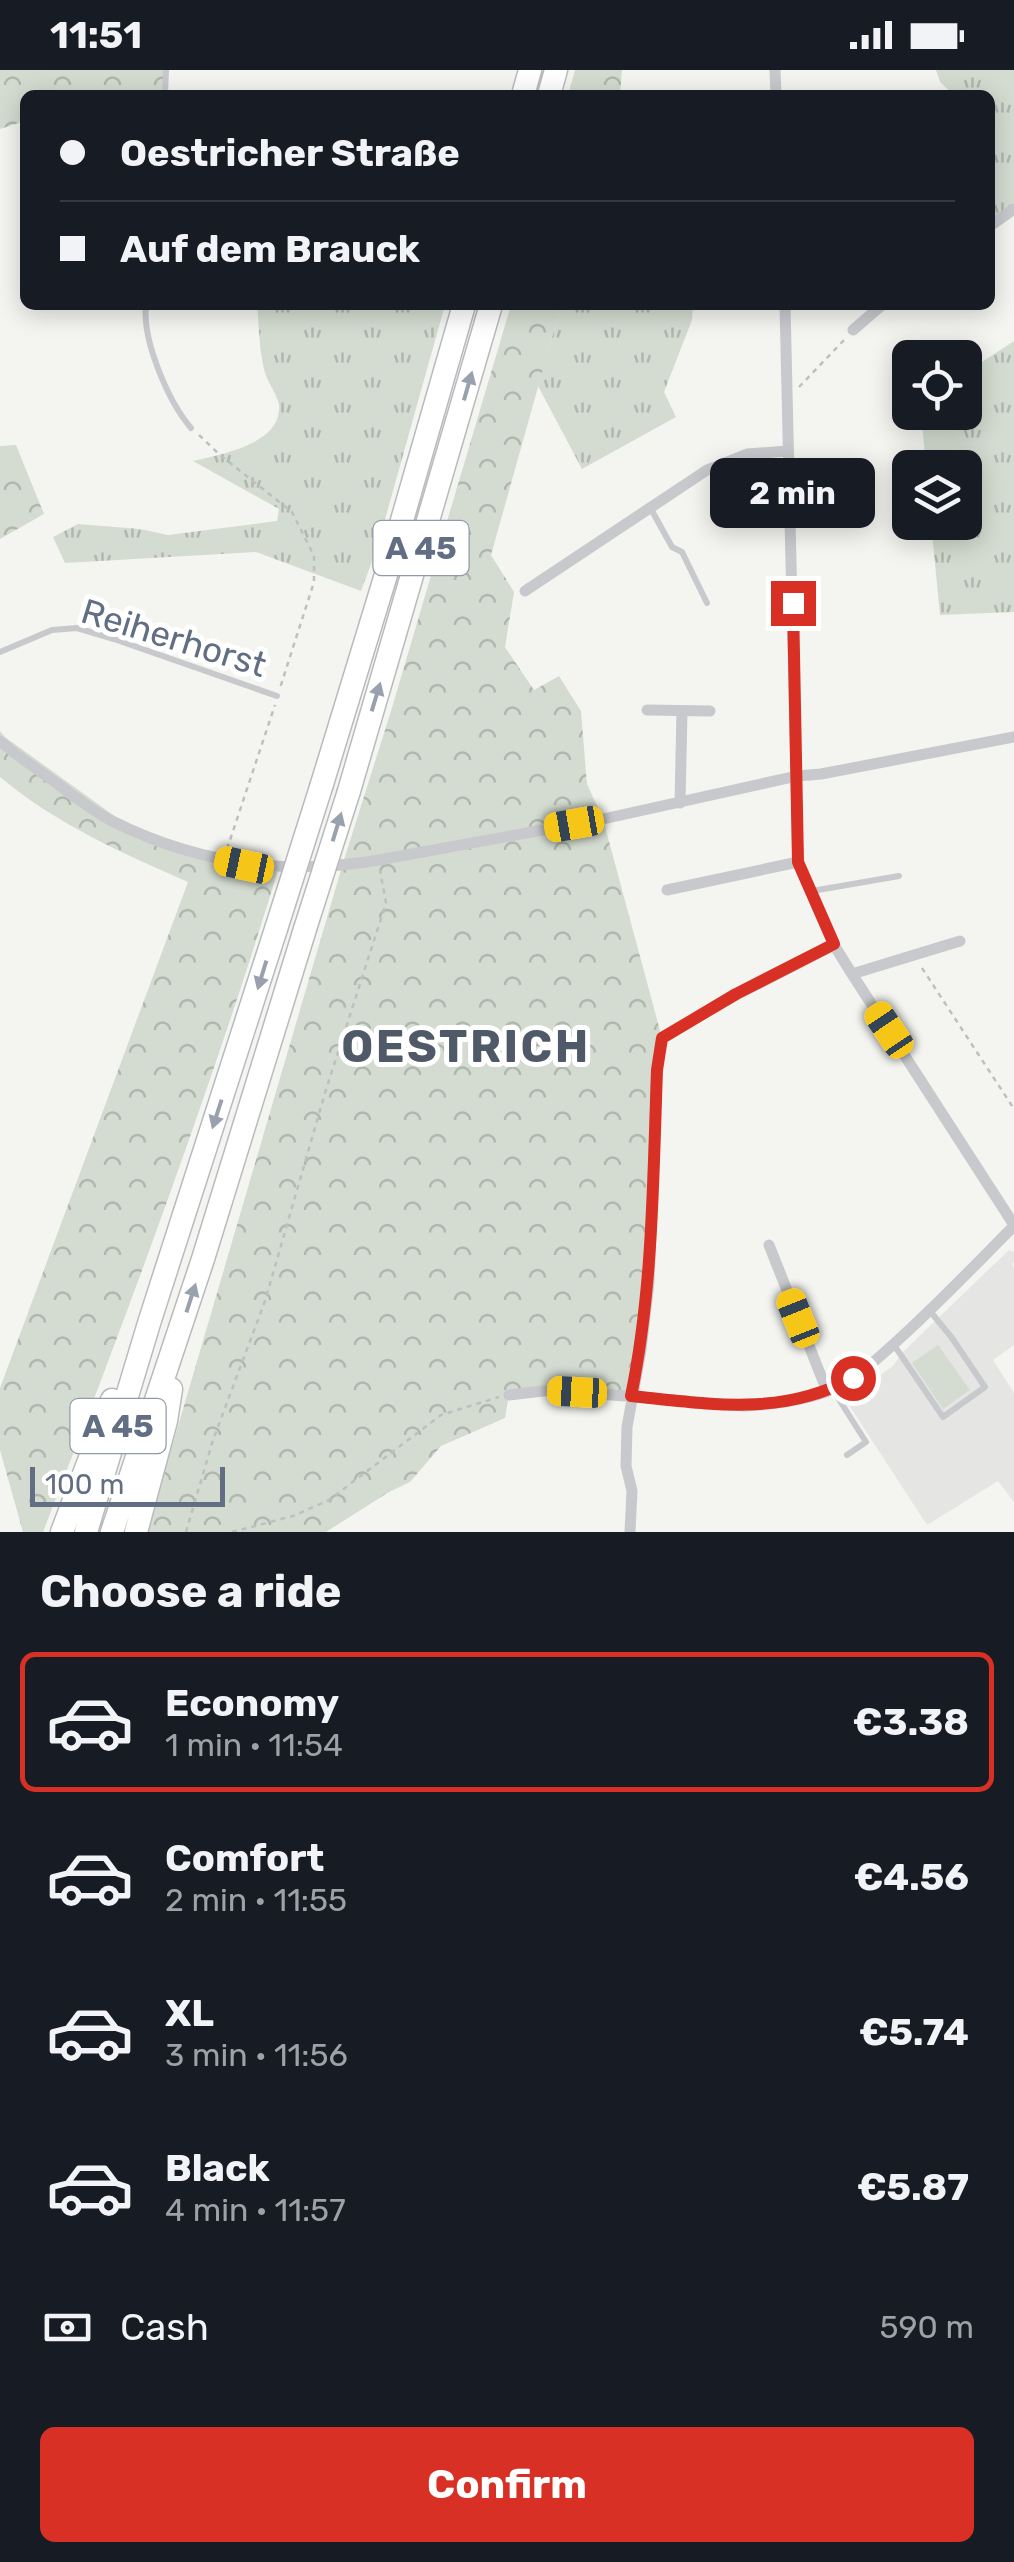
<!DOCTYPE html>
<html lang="en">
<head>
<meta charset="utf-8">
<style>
	body { margin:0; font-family:Rubik,sans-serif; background:#242831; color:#f1f3f6; height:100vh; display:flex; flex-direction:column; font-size:38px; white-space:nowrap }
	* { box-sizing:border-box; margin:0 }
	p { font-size:32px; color:#9ea1a6 }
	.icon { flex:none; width:55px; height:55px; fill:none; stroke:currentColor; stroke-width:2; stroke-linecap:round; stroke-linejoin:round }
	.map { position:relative; height:1462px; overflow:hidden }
	.drawer { display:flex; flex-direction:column; background:#171b24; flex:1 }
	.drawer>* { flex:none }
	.hud { position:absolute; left:20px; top:20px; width:975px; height:220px; border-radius:15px; box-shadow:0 5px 25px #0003; display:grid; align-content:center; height:220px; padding:0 40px; background:#171b24 }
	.controls { position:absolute; left:892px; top:270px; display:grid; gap:20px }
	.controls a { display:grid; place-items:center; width:90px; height:90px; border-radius:15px; background:#171b24; box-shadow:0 5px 25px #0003; font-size:50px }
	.scale { position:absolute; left:30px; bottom:25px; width:195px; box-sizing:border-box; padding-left:10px; border:5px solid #626e83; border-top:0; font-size:28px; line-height:35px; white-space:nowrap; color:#626e83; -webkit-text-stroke:8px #fff; paint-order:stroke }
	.end { position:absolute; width:45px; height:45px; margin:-22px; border:12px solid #d93025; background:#fff; box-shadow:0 0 0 5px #fff }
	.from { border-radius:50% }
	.bubble { position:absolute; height:70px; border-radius:15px; background:#171b24; box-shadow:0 5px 25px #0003; font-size:32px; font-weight:700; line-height:70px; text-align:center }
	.car { position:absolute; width:30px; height:60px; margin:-30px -15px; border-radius:12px; box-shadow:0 0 8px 2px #0007; background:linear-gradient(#f5c518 24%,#345 0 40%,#f5c518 0 76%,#345 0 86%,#f5c518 0) }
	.hud b { display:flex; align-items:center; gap:35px; height:95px; font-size:38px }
	.hud b+b { border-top:2px solid #363941 }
	.hud i { width:25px; height:25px; background:#f1f3f6 }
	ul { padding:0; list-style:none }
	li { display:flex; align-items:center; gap:30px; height:140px; margin:0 20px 15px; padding:0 20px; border:5px solid transparent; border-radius:15px }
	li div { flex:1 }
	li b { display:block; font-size:38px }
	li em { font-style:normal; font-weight:700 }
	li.on { border-color:#d93025 }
	li>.icon { width:90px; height:90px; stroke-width:1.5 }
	h2 { padding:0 40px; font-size:45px; line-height:120px }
	.pay { display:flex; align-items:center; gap:25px; height:110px; padding:0 40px; font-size:38px }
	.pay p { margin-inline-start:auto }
	.primary-button { display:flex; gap:20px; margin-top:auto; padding:20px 40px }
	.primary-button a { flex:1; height:115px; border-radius:15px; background:#d93025; color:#fff; font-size:40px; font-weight:700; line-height:115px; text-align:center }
	.status { display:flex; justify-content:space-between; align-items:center; height:70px; padding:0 50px; background:#171b24; direction:ltr }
	.status svg { height:28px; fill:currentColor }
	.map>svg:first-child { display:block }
	.built { fill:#e5e5e4 }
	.grass { fill:url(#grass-tufts) }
	.forest { fill:url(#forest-crowns) }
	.green { fill:#d4dcd1 }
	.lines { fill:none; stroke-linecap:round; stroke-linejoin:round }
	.motorway-casing { stroke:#b9babe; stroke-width:25 }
	.path { stroke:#bebfc1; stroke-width:2.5; stroke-dasharray:5 5; stroke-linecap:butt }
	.service { stroke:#c7c9cd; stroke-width:6 }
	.minor { stroke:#c7c9cd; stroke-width:11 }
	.motorway { stroke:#fff; stroke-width:22 }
	.motorway-bridge-casing { stroke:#b9babe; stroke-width:25; stroke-linecap:butt }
	.motorway-bridge { stroke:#fff; stroke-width:22 }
	.oneway { fill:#99a1ae }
	.route { stroke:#d93025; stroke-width:12 }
	.labels { text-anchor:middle; stroke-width:10; stroke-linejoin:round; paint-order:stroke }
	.shield { fill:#fff; stroke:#919aa8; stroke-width:2.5 }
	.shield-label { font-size:32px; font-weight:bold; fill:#626e83 }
	.street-label { font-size:35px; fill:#626e83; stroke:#fff }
	.district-label { font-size:45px; font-weight:bold; letter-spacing:2.5px; fill:#505968; stroke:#fff }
</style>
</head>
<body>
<div class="status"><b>11:51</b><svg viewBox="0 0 49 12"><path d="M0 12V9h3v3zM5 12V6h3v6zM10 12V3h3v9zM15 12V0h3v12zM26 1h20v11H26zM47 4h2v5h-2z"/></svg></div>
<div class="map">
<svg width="1014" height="1462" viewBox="0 0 1014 1462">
	<defs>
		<pattern id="grass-tufts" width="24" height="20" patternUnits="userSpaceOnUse" patternTransform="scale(2.5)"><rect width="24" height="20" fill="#d4dcd1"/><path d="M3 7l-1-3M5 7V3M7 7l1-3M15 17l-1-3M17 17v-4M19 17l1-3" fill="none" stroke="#afb7af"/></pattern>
		<pattern id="forest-crowns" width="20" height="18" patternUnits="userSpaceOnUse" patternTransform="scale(2.5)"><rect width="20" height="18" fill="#d4dcd1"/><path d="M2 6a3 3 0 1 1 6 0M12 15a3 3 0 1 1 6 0" fill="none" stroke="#afb7af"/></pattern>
	</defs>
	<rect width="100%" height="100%" fill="#f4f5f0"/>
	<path class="built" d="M1009 1180 1014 1182V1192L1012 1194 1014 1198V1275L993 1290 1014 1323V1432L998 1411 927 1455 845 1329 892 1297 903 1282Z"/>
	<path class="grass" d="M936 0H1014V138L990 156V25H954L940 12Z
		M257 235H445L377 478 361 521 256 482 65 493 53 467 78 454 140 459 168 465 277 451 279 439 193 391C222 384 282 374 279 335 277 323 266 311 264 299 259 278 259 256 257 235Z
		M561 235H693L692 250 664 322 676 347 582 399 538 316Z
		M1014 271V542L940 545 931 453 965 452V398L926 397 921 343 965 342V303Z"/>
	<path class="forest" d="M0 0H166L165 25H25V51L0 59Z
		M575 0H622L620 25H568Z
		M511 235H561L491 485 514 522 505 577 534 620 559 606 581 641 587 714 603 749 662 968 652 1149 631 1326 509 1325 505 1348 441 1376 410 1412 389 1422 326 1462H147L343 793 391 641Z
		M16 375 44 444 0 469V376Z
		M0 661 5 667 116 747 186 784 280 794C211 1020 128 1242 43 1462H23L0 1380V1318L188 812C122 783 56 754 0 707Z"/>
	<path class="green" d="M938 1275 970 1320 943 1339 912 1293Z"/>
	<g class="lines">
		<g class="motorway-casing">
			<path id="motorway" d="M523 25 530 0
				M549 25 556 0
				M322 714 392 485 464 235
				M349 721 491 235
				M62 1462 112 1330
				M86 1462 150 1250 276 859
				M112 1462 203 1189 305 859
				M136 1462 166 1351 171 1319"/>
		</g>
		<path class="path" d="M799 317 845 269
			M199 365 220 385 292 442 314 486V512L280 618
			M227 779 275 635
			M922 898 1014 1039
			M186 1462 213 1370 265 1231 325 1023 386 833 380 800
			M232 1462 293 1446 329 1430 441 1345 499 1327"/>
		<path class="service" d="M165 25 166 0
			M146 235C142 270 168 331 191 358
			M651 439 672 477 682 482 707 533
			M0 582 52 560 77 558 114 569 277 626
			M812 821 899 806
			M894 1275 943 1347 985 1317 952 1268 930 1241
			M833 1320 866 1372 847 1385"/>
		<path class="minor" d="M775 0 776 25
			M990 156 1014 139
			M785 235 798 792 834 875 852 904 1014 1155
			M853 260 882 235
			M525 521 707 400 747 384 788 381
			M647 640 710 641
			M0 671C17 686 37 699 55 712 73 725 92 741 112 751 196 793 286 806 379 790L603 749 797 706 821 704 1014 667
			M680 733 682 641
			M667 820 798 792
			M852 904 960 871
			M769 1175 827 1321
			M509 1325 552 1320 744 1336C773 1334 801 1331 828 1321 855 1310 876 1290 897 1271 938 1234 975 1195 1014 1156
			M630 1462 632 1421 626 1396 627 1357 641 1280 649 1213 657 1000 662 968 736 925 834 875"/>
		<use href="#motorway" class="motorway"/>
		<g class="motorway-bridge-casing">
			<path id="motorway-bridge" d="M276 859 322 714
				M305 859 349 721"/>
		</g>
		<use href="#motorway-bridge" class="motorway-bridge"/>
	</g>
	<defs><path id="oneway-solid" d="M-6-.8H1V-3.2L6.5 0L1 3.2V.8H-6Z" transform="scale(2.5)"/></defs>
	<g class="oneway">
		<use href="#oneway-solid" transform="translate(468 316) rotate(-74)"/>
		<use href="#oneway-solid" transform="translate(376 627) rotate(-73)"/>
		<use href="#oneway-solid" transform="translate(337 757) rotate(-73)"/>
		<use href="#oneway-solid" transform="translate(262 905) rotate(107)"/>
		<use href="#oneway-solid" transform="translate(217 1044) rotate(108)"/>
		<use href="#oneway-solid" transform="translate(191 1228) rotate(-72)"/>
	</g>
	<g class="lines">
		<path class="route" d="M793 533 798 792 834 874 736 924 662 968 657 1000C653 1110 653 1219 631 1326 710 1334 781 1347 853 1308"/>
	</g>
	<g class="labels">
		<g class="shield">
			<rect x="373.5" y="451" width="95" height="54" rx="8"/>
			<rect x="70.5" y="1329" width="95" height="54" rx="8"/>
		</g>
		<g class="shield-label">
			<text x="421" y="489">A 45</text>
			<text x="118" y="1367">A 45</text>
		</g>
		<g class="street-label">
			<text transform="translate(174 568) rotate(17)" y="12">Reiherhorst</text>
		</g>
		<g class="district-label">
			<text x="466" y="992">OESTRICH</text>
		</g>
	</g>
</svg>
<div class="controls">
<a><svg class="icon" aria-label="locate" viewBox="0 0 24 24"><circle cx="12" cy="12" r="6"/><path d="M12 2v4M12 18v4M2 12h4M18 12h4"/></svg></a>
<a><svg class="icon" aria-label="layers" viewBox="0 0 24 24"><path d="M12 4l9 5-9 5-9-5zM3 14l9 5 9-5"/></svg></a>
</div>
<div class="scale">100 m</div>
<i class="end from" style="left:853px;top:1308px"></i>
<i class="end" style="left:793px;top:533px"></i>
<div class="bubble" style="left:710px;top:388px;width:165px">2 min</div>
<i class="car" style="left:574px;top:754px;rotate:260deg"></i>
<i class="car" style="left:244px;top:795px;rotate:282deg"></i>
<i class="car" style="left:889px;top:960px;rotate:326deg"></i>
<i class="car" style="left:798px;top:1248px;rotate:338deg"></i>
<i class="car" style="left:577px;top:1322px;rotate:273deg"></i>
<div class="hud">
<b><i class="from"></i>Oestricher Straße</b>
<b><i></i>Auf dem Brauck</b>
</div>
</div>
<section class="drawer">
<h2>Choose a ride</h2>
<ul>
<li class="on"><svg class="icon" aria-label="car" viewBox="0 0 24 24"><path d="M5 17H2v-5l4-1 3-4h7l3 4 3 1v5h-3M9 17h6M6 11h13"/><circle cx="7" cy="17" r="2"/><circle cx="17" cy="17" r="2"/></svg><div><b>Economy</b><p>1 min · 11:54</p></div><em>€3.38</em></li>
<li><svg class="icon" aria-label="car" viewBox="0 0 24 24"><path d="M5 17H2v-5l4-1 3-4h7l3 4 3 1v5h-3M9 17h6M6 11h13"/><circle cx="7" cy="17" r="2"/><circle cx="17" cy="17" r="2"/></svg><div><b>Comfort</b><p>2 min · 11:55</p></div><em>€4.56</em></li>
<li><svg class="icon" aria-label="car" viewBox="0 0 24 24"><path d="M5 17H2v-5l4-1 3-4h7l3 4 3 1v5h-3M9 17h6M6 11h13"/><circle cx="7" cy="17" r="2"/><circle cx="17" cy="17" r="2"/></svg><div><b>XL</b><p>3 min · 11:56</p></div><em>€5.74</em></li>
<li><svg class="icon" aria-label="car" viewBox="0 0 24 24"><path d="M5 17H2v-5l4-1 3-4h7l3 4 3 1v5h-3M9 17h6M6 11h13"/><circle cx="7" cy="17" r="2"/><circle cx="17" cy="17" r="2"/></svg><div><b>Black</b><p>4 min · 11:57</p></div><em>€5.87</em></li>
</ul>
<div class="pay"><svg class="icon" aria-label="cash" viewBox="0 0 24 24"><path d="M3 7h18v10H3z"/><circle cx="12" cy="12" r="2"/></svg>Cash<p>590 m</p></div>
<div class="primary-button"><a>Confirm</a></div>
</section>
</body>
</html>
